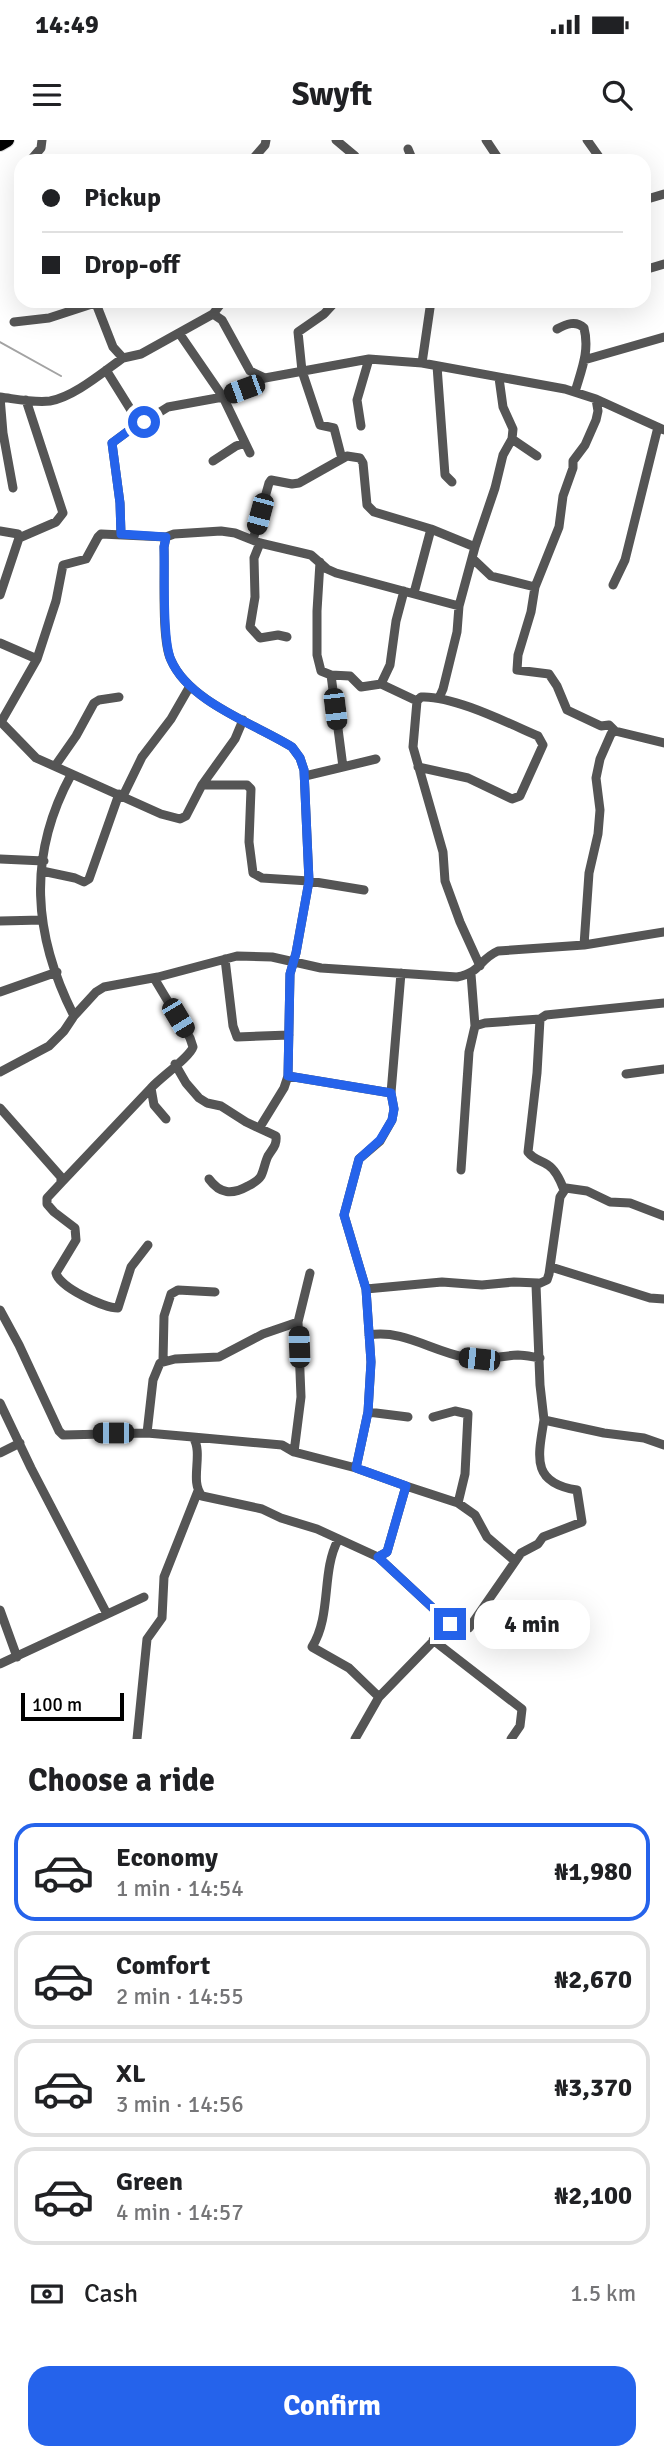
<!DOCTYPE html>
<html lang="en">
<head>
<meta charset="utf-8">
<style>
	body { margin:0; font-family:Signika,sans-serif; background:#f2f2f2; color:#202124; height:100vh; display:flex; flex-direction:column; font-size:26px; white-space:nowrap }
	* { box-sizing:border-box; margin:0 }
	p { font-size:23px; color:#757577 }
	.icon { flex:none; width:38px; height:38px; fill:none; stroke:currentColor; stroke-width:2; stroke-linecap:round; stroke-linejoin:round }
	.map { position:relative; height:1599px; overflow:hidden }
	.panel { display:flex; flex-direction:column; background:#fff; flex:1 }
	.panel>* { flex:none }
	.guide { position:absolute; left:14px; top:14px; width:637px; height:154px; border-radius:21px; box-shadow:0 7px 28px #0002; display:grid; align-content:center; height:154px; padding:0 28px; background:#fff }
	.scale { position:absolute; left:21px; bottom:18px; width:103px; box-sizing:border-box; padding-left:7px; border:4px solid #000; border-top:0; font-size:19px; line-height:24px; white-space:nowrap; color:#000; -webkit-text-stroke:5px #fff; paint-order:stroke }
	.end { position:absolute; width:32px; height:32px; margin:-16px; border:9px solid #2563eb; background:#fff; box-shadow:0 0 0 4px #fff }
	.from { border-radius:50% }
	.bubble { position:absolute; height:49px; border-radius:21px; background:#fff; box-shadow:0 7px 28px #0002; font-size:23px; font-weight:800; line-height:49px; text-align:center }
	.car { position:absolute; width:21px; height:42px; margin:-21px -10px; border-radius:9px; box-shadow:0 0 5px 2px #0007; background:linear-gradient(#222 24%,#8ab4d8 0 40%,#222 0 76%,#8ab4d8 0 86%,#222 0) }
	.guide b { display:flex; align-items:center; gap:24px; height:66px; font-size:26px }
	.guide b+b { border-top:2px solid #e0e0e0 }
	.guide i { width:18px; height:18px; background:#202124 }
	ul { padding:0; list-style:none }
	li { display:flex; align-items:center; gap:21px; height:98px; margin:0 14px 10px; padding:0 14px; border:4px solid #e0e0e0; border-radius:21px }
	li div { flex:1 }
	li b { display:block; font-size:26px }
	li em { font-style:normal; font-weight:800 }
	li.current { border-color:#2563eb }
	li>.icon { width:63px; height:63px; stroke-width:1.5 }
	h2 { padding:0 28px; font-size:32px; line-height:84px }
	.pay { display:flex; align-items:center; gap:18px; height:77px; padding:0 28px; font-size:26px }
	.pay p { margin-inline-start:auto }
	.primary-button { display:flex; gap:14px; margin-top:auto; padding:14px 28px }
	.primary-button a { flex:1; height:80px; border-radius:21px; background:#2563eb; color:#fff; font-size:28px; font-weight:800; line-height:80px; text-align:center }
	.status { display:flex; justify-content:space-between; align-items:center; height:49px; padding:0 35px; background:#fff; direction:ltr }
	.status svg { height:19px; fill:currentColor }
	header { display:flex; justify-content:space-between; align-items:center; height:91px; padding:0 28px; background:#fff; font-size:32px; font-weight:800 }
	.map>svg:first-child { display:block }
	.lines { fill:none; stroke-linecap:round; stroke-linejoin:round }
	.stream { stroke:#a3a3a3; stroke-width:2 }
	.highway-casing { stroke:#dbdbdb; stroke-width:16 }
	.minor { stroke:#555; stroke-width:9 }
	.highway { stroke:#000; stroke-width:14 }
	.route { stroke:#2563eb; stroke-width:9 }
</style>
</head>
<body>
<div class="status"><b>14:49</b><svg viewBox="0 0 49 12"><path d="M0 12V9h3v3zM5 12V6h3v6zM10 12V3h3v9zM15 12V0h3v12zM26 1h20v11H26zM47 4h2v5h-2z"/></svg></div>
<header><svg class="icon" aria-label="menu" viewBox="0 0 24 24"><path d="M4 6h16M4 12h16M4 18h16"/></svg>Swyft<svg class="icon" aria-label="search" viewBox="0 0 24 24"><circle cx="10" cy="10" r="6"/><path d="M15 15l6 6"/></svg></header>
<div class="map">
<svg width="664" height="1599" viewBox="0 0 664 1599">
	<rect width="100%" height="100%" fill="#fff"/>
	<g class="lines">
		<path class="stream" d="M0 202 61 236"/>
		<g class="highway-casing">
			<path id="highway" d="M0 4 7 0"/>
		</g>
		<path class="minor" d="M336 0 355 16V21
			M486 0 500 21
			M587 0 602 21
			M408 9 413 21
			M30 21 41 8 42 0
			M251 21 265 5 266 0
			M644 60 664 54
			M644 130 664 124
			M95 161 113 207 123 218 141 214 213 174 222 180 250 231 265 238 369 219 422 223 565 249 596 259 664 290
			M336 161 324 174 298 192 302 231 320 285 334 288 342 319
			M213 174 223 161
			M14 182 49 178 95 163
			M557 189C566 184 576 180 584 188 590 211 581 231 575 252
			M179 193 223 257 250 313
			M584 220 664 197
			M422 223 431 161
			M437 226 445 335 452 342
			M106 230 139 283
			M0 257C16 259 34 263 50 261 74 257 103 232 123 218
			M0 257 3 293 13 348
			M596 259 598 271 596 280 585 305 573 321V328L563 356 559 387 535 447 531 472 518 515 517 530 549 534 557 546 567 570 601 586 609 585 615 591 664 603
			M361 286 357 260 369 219
			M512 299 537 316
			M213 321 236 306 245 303
			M0 391 18 394 19 398 0 455
			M121 394 120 363 112 303 139 283 144 282 168 267 223 257 265 238
			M166 397 164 407C165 433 161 500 171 520 189 562 255 584 292 607L300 618 304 630 309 741 296 813 290 834 288 936 284 948 260 987
			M19 398 56 382 63 373 26 260
			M253 400 269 343 271 340 292 344 299 343 347 316 360 318 363 323 367 365 374 372 431 389 475 407
			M260 403 254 418 255 457 250 487 260 498 278 495 287 497
			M472 418 491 436 535 447
			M320 422 317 471V515L321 531 331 535
			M613 445 625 420 658 287
			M414 453 431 389
			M0 503 37 519
			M381 544 417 561
			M439 558 443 549 457 492 459 466 475 407 495 348 503 315 512 299 513 289 503 267 499 238
			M0 581 36 618 161 674 180 679 186 676 202 645 235 599 243 580
			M1 582 37 519 56 461 63 425 86 419 98 397 101 394 166 397 174 394 221 391 235 393 260 403 311 415 327 429 336 433 459 466
			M55 626 76 596 94 563 99 560 119 557
			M343 627 331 535 350 536 361 547 381 544 390 525 396 481 404 451
			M418 627 468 638 512 659 520 656 543 605 538 596C508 583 452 555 421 557L417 561 413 607 443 712 445 741 460 782 480 826
			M71 635C27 716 33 795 74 876
			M305 636 376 619
			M202 645H247L251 649 249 702 253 733 262 738 309 741 364 750
			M123 656 142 617 171 579 190 546
			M0 719 44 721
			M42 731 75 738 84 742 89 739 119 654
			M0 781 42 780
			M584 805 589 733 598 694 600 670 596 638 600 619 611 594 615 591
			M225 819 233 886 237 897 289 895
			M471 834 475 886
			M154 838 190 898 193 907C190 917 161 937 151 948L154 965 166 979
			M0 852 57 832
			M175 924 186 943 199 958 207 963 221 966 246 982 276 996C277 1005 273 1008 268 1016 265 1022 264 1030 261 1036 258 1041 252 1044 248 1046 232 1055 220 1054 209 1039
			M0 932 49 906 64 891 74 876 96 852 104 847 158 837 237 816 272 817 321 828 457 837C482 832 478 820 498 811L584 805 664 792
			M626 934 664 929
			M288 936 391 953
			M0 968 61 1037V1043L47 1058V1064L54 1072 75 1088 76 1100 56 1133C59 1147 104 1168 118 1168L131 1127 148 1105
			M461 1030 469 912 475 886 485 883 540 879
			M61 1043 151 948
			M564 1050C561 1042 556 1030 548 1025 541 1020 534 1020 528 1012L537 933 540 879 546 875 664 863
			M664 1076 630 1063 610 1062 587 1051 566 1048 560 1057 549 1134 547 1140 536 1145 540 1245 544 1280 604 1293 644 1298 664 1305
			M551 1127 650 1158 664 1159
			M366 1149 442 1142 482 1145 514 1142 538 1143
			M0 1170 19 1205 59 1291 63 1295 147 1293 193 1297C204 1314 189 1341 202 1356L262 1369 281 1378 317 1389 378 1417 387 1412 406 1346 356 1328 294 1312 282 1305 193 1297
			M369 1195C402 1189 432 1211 464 1217 482 1221 500 1216 518 1215 525 1215 533 1217 540 1218
			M163 1221 164 1176 171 1154 178 1150 215 1152
			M0 1263 31 1328 107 1474
			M368 1272 408 1277
			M433 1277 455 1271 468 1274 465 1334 458 1363
			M147 1293 153 1240 160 1223 175 1219 219 1217 263 1194 298 1182
			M294 1312 301 1257 298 1182 310 1133
			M0 1313 20 1303
			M356 1328 368 1272 371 1222 366 1149 344 1075 359 1019 380 1001 392 980 394 969 391 953 401 833
			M406 1346 458 1363 475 1375 487 1397 515 1421
			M338 1400C321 1432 332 1475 312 1507L349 1528 379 1557
			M378 1417 450 1484 469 1488 521 1413 538 1404 543 1397 582 1382 577 1350C531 1343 538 1317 544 1280
			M0 1470 17 1517
			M433 1500 522 1569 520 1586 511 1599
			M0 1524 144 1457
			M137 1599 147 1499 162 1478 164 1437 198 1351
			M355 1599 379 1557 450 1484"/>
		<use href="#highway" class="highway"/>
	</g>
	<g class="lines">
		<path class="route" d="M144 282 139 283 112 303 120 363 121 394 166 397 164 407C165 433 162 500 171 520 189 562 255 584 292 607L300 618 304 630 309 741 296 813 290 834 288 936 391 953 394 969 392 980 380 1000 359 1019 344 1075 366 1149 371 1222 368 1272 356 1328 406 1346 387 1412 378 1417 450 1484"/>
	</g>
</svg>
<div class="scale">100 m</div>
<i class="end from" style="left:144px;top:282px"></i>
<i class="end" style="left:450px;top:1484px"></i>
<div class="bubble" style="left:474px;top:1460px;width:116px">4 min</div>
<i class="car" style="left:244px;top:249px;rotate:250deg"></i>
<i class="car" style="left:260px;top:374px;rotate:195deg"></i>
<i class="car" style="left:335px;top:569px;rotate:173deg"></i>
<i class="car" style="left:178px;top:878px;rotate:149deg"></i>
<i class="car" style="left:299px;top:1207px;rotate:358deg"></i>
<i class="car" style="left:479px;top:1219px;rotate:276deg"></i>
<i class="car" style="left:113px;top:1293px;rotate:270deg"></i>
<div class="guide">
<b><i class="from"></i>Pickup</b>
<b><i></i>Drop-off</b>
</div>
</div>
<section class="panel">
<h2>Choose a ride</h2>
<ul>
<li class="current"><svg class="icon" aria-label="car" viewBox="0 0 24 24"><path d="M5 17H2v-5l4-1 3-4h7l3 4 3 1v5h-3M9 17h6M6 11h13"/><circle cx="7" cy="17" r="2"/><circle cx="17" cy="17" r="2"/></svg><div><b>Economy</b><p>1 min · 14:54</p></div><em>₦1,980</em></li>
<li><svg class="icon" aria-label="car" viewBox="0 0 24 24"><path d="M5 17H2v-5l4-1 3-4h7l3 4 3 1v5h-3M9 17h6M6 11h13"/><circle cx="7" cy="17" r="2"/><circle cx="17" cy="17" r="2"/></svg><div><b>Comfort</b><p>2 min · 14:55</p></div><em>₦2,670</em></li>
<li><svg class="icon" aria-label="car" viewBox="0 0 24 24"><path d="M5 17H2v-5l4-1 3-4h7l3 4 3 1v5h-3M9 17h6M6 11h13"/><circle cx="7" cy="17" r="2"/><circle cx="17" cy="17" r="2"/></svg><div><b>XL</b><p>3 min · 14:56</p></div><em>₦3,370</em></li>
<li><svg class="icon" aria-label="car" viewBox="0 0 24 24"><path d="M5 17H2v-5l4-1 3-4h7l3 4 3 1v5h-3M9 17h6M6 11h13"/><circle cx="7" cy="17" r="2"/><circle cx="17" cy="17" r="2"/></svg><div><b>Green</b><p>4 min · 14:57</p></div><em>₦2,100</em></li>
</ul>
<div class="pay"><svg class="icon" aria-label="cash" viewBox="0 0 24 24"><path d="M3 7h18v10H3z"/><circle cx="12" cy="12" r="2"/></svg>Cash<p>1.5 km</p></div>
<div class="primary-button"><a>Confirm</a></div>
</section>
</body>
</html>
